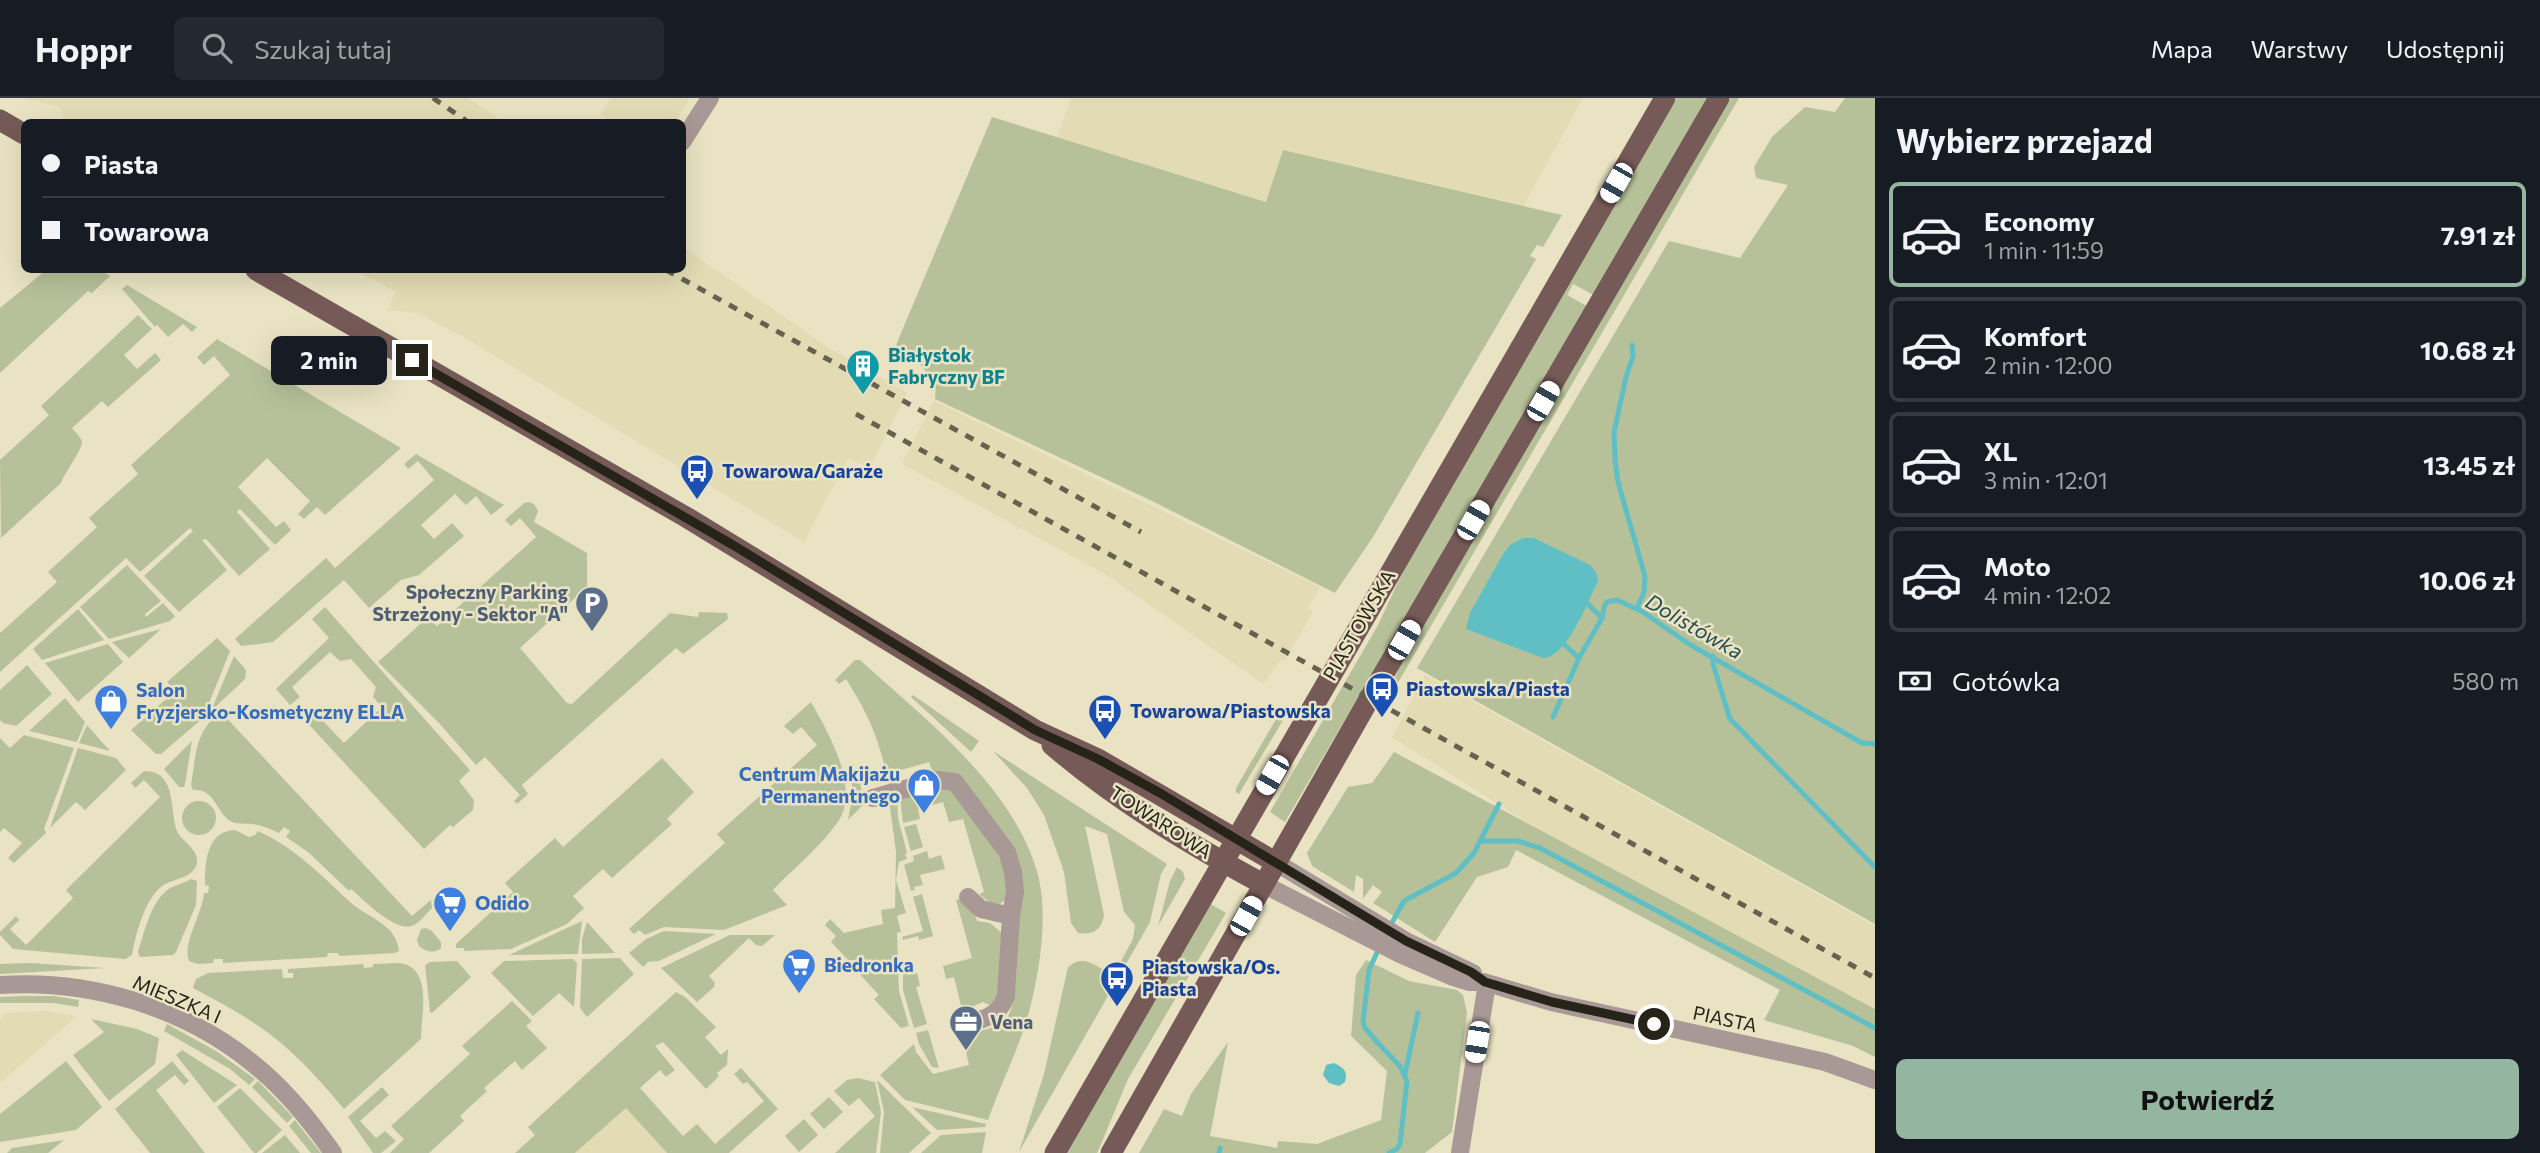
<!DOCTYPE html>
<html lang="pl">
<head>
<meta charset="utf-8">
<style>
	body { margin:0; font-family:Commissioner,sans-serif; background:#242831; color:#f1f3f6; height:100vh; display:flex; flex-direction:column; font-size:26px; white-space:nowrap }
	* { box-sizing:border-box; margin:0 }
	p { font-size:23px; color:#9ea1a6 }
	.icon { flex:none; width:38px; height:38px; fill:none; stroke:currentColor; stroke-width:2; stroke-linecap:round; stroke-linejoin:round }
	.map { position:relative; flex:1; overflow:hidden }
	.side { display:flex; flex-direction:column; background:#171b24; width:665px }
	.side>* { flex:none }
	.banner { position:absolute; left:21px; top:21px; width:665px; height:154px; border-radius:10px; box-shadow:0 7px 28px #0002; display:grid; align-content:center; height:154px; padding:0 21px; background:#171b24 }
	.end { position:absolute; width:32px; height:32px; margin:-16px; border:9px solid #262418; background:#fff; box-shadow:0 0 0 4px #fff }
	.from { border-radius:50% }
	.bubble { position:absolute; height:49px; border-radius:10px; background:#171b24; box-shadow:0 7px 28px #0002; font-size:23px; font-weight:700; line-height:49px; text-align:center }
	.car { position:absolute; width:21px; height:42px; margin:-21px -10px; border-radius:9px; box-shadow:0 0 5px 2px #0007; background:linear-gradient(#fff 24%,#345 0 40%,#fff 0 76%,#345 0 86%,#fff 0) }
	.banner b { display:flex; align-items:center; gap:24px; height:66px; font-size:26px }
	.banner b+b { border-top:2px solid #363941 }
	.banner i { width:18px; height:18px; background:#f1f3f6 }
	ul { padding:0; list-style:none }
	li { display:flex; align-items:center; gap:21px; height:105px; margin:0 14px 10px; padding:0 7px; border:4px solid #363941; border-radius:10px }
	li div { flex:1 }
	li b { display:block; font-size:26px }
	li em { font-style:normal; font-weight:700 }
	li.selected { border-color:#94b6a0 }
	li>.icon { width:63px; height:63px; stroke-width:1.5 }
	h2 { padding:0 21px; font-size:32px; line-height:84px }
	.pay { display:flex; align-items:center; gap:18px; height:77px; padding:0 21px; font-size:26px }
	.pay p { margin-inline-start:auto }
	.cta { display:flex; gap:14px; margin-top:auto; padding:14px 21px }
	.cta a { flex:1; height:80px; border-radius:10px; background:#94b6a0; color:#111; font-size:28px; font-weight:700; line-height:80px; text-align:center }
	header { display:flex; align-items:center; gap:42px; box-sizing:border-box; height:98px; padding:0 35px; background:#171b24; border-bottom:2px solid #363941 }
	header strong { font-size:33px }
	nav { display:flex; gap:38px; margin-inline-start:auto; font-size:24px }
	.search { width:490px; height:63px; background:#242831; display:flex; align-items:center; gap:18px; box-sizing:border-box; padding:0 24px; border-radius:10px; color:#9ea1a6; font-size:26px }
	main { display:flex; flex:1; min-height:0 }
	.map>svg:first-child { display:block }
	.built { fill:#e2dbb3 }
	.green { fill:#b7c199 }
	.water { fill:#60bfc4 }
	.lines { fill:none; stroke-linecap:round; stroke-linejoin:round }
	.stream { stroke:#60bfc4; stroke-width:5 }
	.minor { stroke:#a89896; stroke-width:18 }
	.major { stroke:#765a58; stroke-width:21 }
	.rail { stroke:#666250; stroke-width:5; stroke-dasharray:9 9; stroke-linecap:butt }
	.route { stroke:#262418; stroke-width:9 }
	.labels { text-anchor:middle; stroke-width:5; stroke-linejoin:round; paint-order:stroke }
	.culture-label { font-size:19px; font-weight:bold; fill:#0d838f; stroke:#e9e3c3; text-anchor:start }
	.transit-label { font-size:19px; font-weight:bold; fill:#164399; stroke:#e9e3c3; text-anchor:start }
	.service-label { font-size:19px; font-weight:bold; fill:#4e5e75; stroke:#e9e3c3; text-anchor:end }
	.street-label { font-size:19px; fill:#262418; stroke:#e9e3c3 }
	.shop-label { font-size:19px; font-weight:bold; fill:#366cbe; stroke:#e9e3c3; text-anchor:start }
	.water-label { font-size:21px; font-style:italic; fill:#234e51; stroke:#e9e3c3 }
</style>
</head>
<body>
<header>
<strong>Hoppr</strong>
<div class="search"><svg class="icon" aria-label="search" viewBox="0 0 24 24"><circle cx="10" cy="10" r="6"/><path d="M15 15l6 6"/></svg>Szukaj tutaj</div>
<nav><a>Mapa</a><a>Warstwy</a><a>Udostępnij</a></nav>
</header>
<main>
<div class="map">
<svg width="1875" height="1055" viewBox="0 0 1875 1055">
	<rect width="100%" height="100%" fill="#e9e3c3"/>
	<path class="built" d="M22 0H468L504 24H65L60 9Z
		M610 0H690L675 24H611L601 17Z
		M1071 0H1583L1524 107 1284 52 1267 104 1057 40Z
		M683 149 829 250 907 295 870 370 848 360 804 444 460 237 417 215 387 212 396 194 355 172H682Z
		M934 303 1320 489 1308 510 1313 514 1284 563 1280 562 1264 586 1105 476 902 366Z
		M1425 577 1875 828V913L1574 754 1392 639Z
		M44 913 77 918 0 985V921L3 920 4 915Z
		M626 1010 667 1055H575Z"/>
	<path class="green" d="M1677 0H1708L1594 197 1573 186 1567 197 1587 208 1285 724 1270 714 1378 527 1414 450Z
		M1731 0H1739L1396 588 1393 589 1398 571Z
		M1845 0H1875V826L1417 570 1669 143 1740 160 1788 87 1756 80 1754 69 1772 39 1805 9 1835 14Z
		M992 19 1266 104 1283 52 1562 117 1543 149 1537 147 1530 158 1536 161 1373 439 1335 495 1152 403 935 301 936 286 914 259 896 247Z
		M46 172H100L110 178 92 195 88 193 0 275V210Z
		M127 187 197 229 192 234 183 226 168 239 157 227 155 229 122 191Z
		M138 217 152 231 124 257 137 271 155 255 161 262 108 309 102 303 72 330C75 334 81 339 82 344 83 350 64 376 61 385L1 440 0 362 49 317 41 308Z
		M217 241 401 350 325 417 317 409 304 421 298 416 310 403 267 360 238 389 276 429 284 423 291 432 275 447 240 411 237 414 270 451 239 478 206 441 202 442 227 472 179 514 144 478 193 433 190 430 140 474 126 460 0 574V535L57 484 48 474 97 429 89 420 138 376 131 367 230 277 214 258 204 267 197 259Z
		M416 356 504 407 491 417 476 398 466 407 455 396 421 427 434 441 452 425 464 438 419 477 401 482 369 510 344 482 273 544 241 548 235 541 326 460 335 470 434 382 418 363 408 371 404 366Z
		M529 404 534 406 538 413 534 424 587 455V489L520 550 567 605 572 606 670 515 698 519 699 514 727 515 728 521 683 556 676 550 522 687 528 696 517 706 514 703 520 697 485 659 476 667 438 624 378 564 428 519 437 528 536 439 520 420 511 428 505 422 524 405Z
		M127 467 161 503 145 516 146 519 163 505 175 518 170 523 109 541 80 509Z
		M325 509 470 672 459 683 474 702 473 712 453 729 450 727 424 751 301 618 310 609 344 645 382 609 373 599 376 589 351 561 340 563 330 554 292 589 300 599 290 607 276 591 329 540 312 521Z
		M78 511 104 542 42 562 33 551Z
		M161 531 129 560 112 544Z
		M217 540 230 553 203 620 161 656H156L131 632 175 593 167 584Z
		M108 546 123 564 78 604 45 565Z
		M234 558 246 572 245 581 211 613Z
		M855 562H860C926 622 1017 691 1039 781 1048 823 1039 877 1028 918 1018 953 1000 987 988 1022L905 1002 880 977 914 946 916 954 933 976 969 967 964 946 970 944 954 879 946 881 943 868 972 860 956 802 961 801 972 807 977 823 990 825 1001 834 1000 897 994 905 989 907 983 904 969 910 975 934C984 932 998 929 1005 922 1026 903 1013 780 1010 749L933 675 929 664 894 674 897 686 889 688C880 643 870 619 846 581L839 586 835 582Z
		M27 567 52 596 16 628 3 625 0 622V592Z
		M913 597 979 643 971 654 911 599Z
		M65 600 85 624 77 644 29 633Z
		M811 604C828 634 862 692 837 725 820 749 793 771 773 792L787 807 724 832 664 829 645 837 639 832 634 836 629 831 725 745 717 736 817 647 801 629 793 636 784 628Z
		M1283 609 1289 612 1239 696 1236 694V690Z
		M220 613 412 818 431 802 432 810C426 816 419 826 411 828 393 833 362 800 351 791L349 793 308 754 286 739 290 733 284 729 279 735C270 731 262 727 252 726 245 725 237 727 230 723 216 713 214 690 193 692L191 687C197 652 194 638 220 613Z
		M87 627 110 653 79 645Z
		M24 637 74 650 44 731 46 735 14 765 8 760 22 745 4 730 0 734V640L10 650Z
		M192 643 185 686 184 689H179L164 671Z
		M78 650 116 660 126 672 85 712 76 704 50 730Z
		M993 653 1167 766 1161 776 1150 824 1019 1054 1044 976 1068 869C1084 856 1094 867 1110 876L1115 874 1133 841 1135 827 1124 814 1107 736 1085 728 1104 817C1101 833 1093 837 1078 835L1071 825 1064 774 1044 717 1027 690Z
		M1394 654 1875 911V959L1853 948 1764 922 1780 892 1516 752 1508 769 1477 779 1435 844 1373 805 1382 794 1373 787 1363 801V781L1356 777 1354 794 1312 768 1307 755 1348 689 1372 685Z
		M662 660 694 694 667 721 672 726 612 780 603 771 573 798 584 810 567 826 511 851 464 853V850H456V846L513 794 505 785 555 740 563 749Z
		M144 673C181 673 167 721 180 738 187 746 203 757 195 770 188 781 172 781 162 788 144 803 136 835 132 857L125 861 13 851 0 837V834L16 818 19 822 10 831 26 847 73 800 66 792 160 699 144 682 135 690 131 685Z
		M860 682 863 707 848 722 852 701V683Z
		M948 688C972 720 1013 758 1006 801L1000 806 990 805 979 796 984 794 963 721 949 724 943 704 918 711 920 721 903 725 900 699Z
		M897 700 898 720 907 755 905 756 907 761 899 764 896 782 906 815 897 818 901 834 897 835 898 865 848 862 831 844 836 838 825 827 830 821 844 835 883 826 881 812 895 810 896 754 889 702Z
		M182 720a17 17 0 1 1 34 0a17 17 0 1 1-34 0Z
		M916 726 923 749 911 753 904 729Z
		M235 732 249 739 255 737 258 733C294 749 321 777 350 804 361 814 375 819 386 829 393 834 398 844 399 853L395 855 339 858 338 855H328L327 859 223 865V861H214L213 865 198 866 189 863C182 845 202 817 204 795H208L209 788 205 787C205 765 206 733 235 732Z
		M927 753 929 761 941 757 945 771 920 777 923 787 914 789 915 792 911 793 904 767 914 763 913 758Z
		M1177 769 1183 774 1185 781 1158 828 1170 783Z
		M191 781 197 783 196 807 176 854 173 857 140 859 138 854C144 835 150 807 166 793 173 787 183 786 191 781Z
		M922 796 933 838 919 842 918 838 903 842 902 839 923 833 913 799Z
		M1209 805 1226 815 1128 981 1099 1051 1097 1055H1067Z
		M582 823 578 856 509 857Z
		M587 824 615 855 582 856V841Z
		M426 830 432 833 441 844V850C433 856 426 854 419 848L417 842 421 831Z
		M664 833 716 836 659 863 648 864 643 869 629 855 646 841Z
		M730 837H775L762 848 756 847 749 840 709 878 715 885 714 889 697 904 661 870Z
		M620 860 634 876 587 919 580 910 582 861Z
		M573 861 577 865 574 909 559 895 533 918 491 875 504 863Z
		M1366 862 1409 883 1457 892 1463 897 1467 915 1452 1034 1425 1055H1139L1164 1011 1182 1018 1191 996 1228 944 1210 1038 1277 1050 1278 1043 1317 1046 1381 1022 1387 973 1351 938 1356 877Z
		M457 863 471 879 432 915 430 914 425 867 430 864Z
		M31 865 106 870 0 876V866Z
		M398 865C434 868 421 917 421 941L344 1011C317 979 290 948 254 925 235 912 213 901 193 890L196 881 208 875 282 871 283 880H293V875H288V871L363 866 364 870 373 869V866Z
		M851 867 898 870 899 893 909 928 901 930 874 901 879 897Z
		M905 868 908 877 917 875 920 888 916 889 927 926 914 930 903 892V869Z
		M676 894 685 899 716 929 705 939 721 957 728 951 727 967 717 975 719 978 706 991 663 944 655 948 675 972 666 979 660 972 640 990 683 1038 697 1026 715 1046 764 1003 747 984 743 986 734 976 741 970 778 1011 729 1055H667L626 1010 575 1055H515L535 1037 528 1029Z
		M23 898H54L79 902 78 909 54 905H0V899Z
		M512 903 532 923 526 928 547 950 522 972 515 963 484 990 487 993 460 1018 464 1023 429 1055H390L404 1041 391 1028 470 956 462 948Z
		M91 921 137 931 159 940 155 966 109 1003 73 957 104 934Z
		M167 926 216 953 255 981 249 987 230 971 164 933Z
		M928 932 938 967 939 970 932 969 919 946 916 935Z
		M182 952 237 987 214 1005 176 957Z
		M66 963 102 1009 76 1032 0 1044V1016Z
		M172 963 189 983 184 987 175 977 156 992 205 1055H150L115 1011Z
		M858 980 875 984 881 1014 876 1055H835L875 1018 859 1000 849 1008 834 993 847 982Z
		M877 982 931 1035 909 1055H880L884 1014Z
		M258 983 293 1019 287 1025 252 989Z
		M382 989 389 997 360 1023 376 1040 385 1033 396 1043 381 1055H373L348 1019Z
		M240 990 282 1032 257 1055H254L217 1009Z
		M829 999 843 1014 824 1031 810 1016Z
		M912 1009 986 1026 985 1029 937 1032Z
		M804 1021 818 1037 799 1054 785 1038Z
		M295 1022 321 1055H311L289 1028Z
		M986 1034 982 1055H921L941 1037Z
		M285 1037 300 1055H262Z
		M64 1042 48 1055H7L12 1050Z"/>
	<path class="water" d="M1523 440H1534L1590 467 1596 474 1598 483C1588 503 1567 560 1543 560L1466 531 1470 515 1503 456 1510 447Z
		M1334 965C1344 970 1348 973 1345 984L1339 988 1329 985 1323 977 1326 967Z"/>
	<g class="lines">
		<path class="stream" d="M1632 247 1633 258 1626 279 1614 334 1615 362 1618 384 1645 478 1644 494 1637 510
			M1587 505 1602 520
			M1565 547 1579 560
			M1713 558V566L1730 621 1875 769
			M1553 619 1579 560 1602 520 1604 509 1607 504 1617 502 1643 514 1689 546 1862 645 1875 646
			M1480 743H1518L1540 750 1875 930
			M1389 830 1404 803 1456 775 1474 755 1499 706
			M1380 848 1369 872 1363 924 1365 930 1378 945 1400 968 1407 983 1400 1046 1397 1051 1389 1055
			M1405 976 1418 915
			M1219 1055 1220 1050"/>
		<path class="minor" d="M682 44 710 0
			M873 700 937 682 955 684 1007 754 1013 774 1015 794 1011 818 1006 898C999 918 985 921 965 926
			M1275 764 1406 843 1473 875
			M1263 786 1400 856 1453 879 1469 884H1484L1551 904 1794 957 1825 964 1875 982
			M968 799 981 811 1011 818
			M0 887C88 881 182 908 251 964 283 989 310 1022 333 1055
			M1460 1055 1487 885"/>
		<path class="major" d="M0 22 24 36
			M256 172 686 419 1035 632 1098 661 1275 764
			M1052 647C1116 702 1189 746 1263 786
			M1055 1055 1665 0
			M1111 1055 1376 589 1719 0"/>
		<path class="rail" d="M433 0 468 24
			M666 172 1141 434
			M856 316 1875 880"/>
	</g>
	<g class="lines">
		<path class="route" d="M412 262 733 447 1035 632 1098 661 1160 695 1406 843 1471 874 1485 884 1552 904 1654 926"/>
	</g>
	<defs>
		<g id="building-pin" transform="scale(1.75)"><path d="M0 17L-7.5 6A9.5 9.5 0 1 1 7.5 6Z" fill="#0f9aa8" stroke="#e9e3c3"/><path d="M-4-6H4V6H1V3H-1V6H-4ZM-2.5-4.3h1.7v1.8h-1.7ZM.8-4.3h1.7v1.8H.8ZM-2.5-1h1.7V.8h-1.7ZM.8-1h1.7V.8H.8Z" fill="#fff"/></g>
		<g id="bus-pin" transform="scale(1.75)"><path d="M0 17L-7.5 6A9.5 9.5 0 1 1 7.5 6Z" fill="#1a4fb4" stroke="#e9e3c3"/><path d="M-5-6H5V4H4V6H2V4H-2V6H-4V4H-5ZM-3.5-4V0h7V-4ZM-3.5 1.2v1.5H-2V1.2ZM2 1.2v1.5H3.5V1.2Z" fill="#fff"/></g>
		<g id="parking-pin" transform="scale(1.75)"><path d="M0 17L-7.5 6A9.5 9.5 0 1 1 7.5 6Z" fill="#5c6f8a" stroke="#e9e3c3"/><path d="M-3.5-5.5H1a3.5 3.5 0 0 1 0 7H-1V5.5H-3.5ZM-1-3.4V-.6H.8a1.4 1.4 0 0 0 0-2.8Z" fill="#fff"/></g>
		<g id="shop-pin" transform="scale(1.75)"><path d="M0 17L-7.5 6A9.5 9.5 0 1 1 7.5 6Z" fill="#3f7fe0" stroke="#e9e3c3"/><path d="M-5-2.5h2.3a2.7 3.5 0 0 1 5.4 0H5L5.5 6h-11ZM-1.5-2.5h3a1.5 2.3 0 0 0-3 0Z" fill="#fff"/></g>
		<g id="supermarket-pin" transform="scale(1.75)"><path d="M0 17L-7.5 6A9.5 9.5 0 1 1 7.5 6Z" fill="#3f7fe0" stroke="#e9e3c3"/><path d="M-6-5.5h2.5l.6 2H6L4.5 2H-2.5L-4.4-4H-6ZM-1.5 3.2a1.3 1.3 0 1 0 .1 0ZM3 3.2a1.3 1.3 0 1 0 .1 0Z" fill="#fff"/></g>
		<g id="office-pin" transform="scale(1.75)"><path d="M0 17L-7.5 6A9.5 9.5 0 1 1 7.5 6Z" fill="#5c6f8a" stroke="#e9e3c3"/><path d="M-6-3h4V-5.5h4V-3h4V5H-6ZM-1-4.5V-3h2v-1.5ZM-6 0V1H6V0Z" fill="#fff"/></g>
	</defs>
	<g fill-rule="evenodd">
		<use href="#building-pin" x="863" y="268"/>
		<use href="#bus-pin" x="697" y="373"/>
		<use href="#parking-pin" x="592" y="505"/>
		<use href="#bus-pin" x="1382" y="591"/>
		<use href="#shop-pin" x="111" y="603"/>
		<use href="#bus-pin" x="1105" y="613"/>
		<use href="#shop-pin" x="924" y="687"/>
		<use href="#supermarket-pin" x="450" y="805"/>
		<use href="#supermarket-pin" x="799" y="867"/>
		<use href="#bus-pin" x="1117" y="880"/>
		<use href="#office-pin" x="966" y="924"/>
	</g>
	<g class="labels">
		<g class="culture-label">
			<text x="888" y="264">Białystok<tspan x="888" dy="22">Fabryczny BF</tspan></text>
		</g>
		<g class="transit-label">
			<text x="722" y="380">Towarowa/Garaże</text>
			<text x="1406" y="598">Piastowska/Piasta</text>
			<text x="1130" y="620">Towarowa/Piastowska</text>
			<text x="1142" y="876">Piastowska/Os.<tspan x="1142" dy="22">Piasta</tspan></text>
		</g>
		<g class="service-label">
			<text x="568" y="501">Społeczny Parking<tspan x="568" dy="22">Strzeżony - Sektor "A"</tspan></text>
			<text x="990" y="931" text-anchor="start">Vena</text>
		</g>
		<g class="street-label">
			<text transform="translate(1359 527) rotate(-60)" y="7">PIASTOWSKA</text>
			<text transform="translate(1161 724) rotate(33)" y="7">TOWAROWA</text>
			<text transform="translate(177 901) rotate(23)" y="7">MIESZKA I</text>
			<text transform="translate(1725 921) rotate(12)" y="7">PIASTA</text>
		</g>
		<g class="shop-label">
			<text x="136" y="599">Salon<tspan x="136" dy="22">Fryzjersko-Kosmetyczny ELLA</tspan></text>
			<text x="900" y="683" text-anchor="end">Centrum Makijażu<tspan x="900" dy="22">Permanentnego</tspan></text>
			<text x="475" y="812">Odido</text>
			<text x="824" y="874">Biedronka</text>
		</g>
		<g class="water-label">
			<text transform="translate(1694 529) rotate(30)" y="7">Dolistówka</text>
		</g>
	</g>
</svg>
<i class="end from" style="left:1654px;top:926px"></i>
<i class="end" style="left:412px;top:262px"></i>
<div class="bubble" style="left:271px;top:238px;width:116px">2 min</div>
<i class="car" style="left:1616px;top:85px;rotate:210deg"></i>
<i class="car" style="left:1543px;top:303px;rotate:30deg"></i>
<i class="car" style="left:1473px;top:422px;rotate:30deg"></i>
<i class="car" style="left:1404px;top:542px;rotate:30deg"></i>
<i class="car" style="left:1272px;top:677px;rotate:210deg"></i>
<i class="car" style="left:1246px;top:818px;rotate:29deg"></i>
<i class="car" style="left:1477px;top:944px;rotate:189deg"></i>
<div class="banner">
<b><i class="from"></i>Piasta</b>
<b><i></i>Towarowa</b>
</div>
</div>
<section class="side">
<h2>Wybierz przejazd</h2>
<ul>
<li class="selected"><svg class="icon" aria-label="car" viewBox="0 0 24 24"><path d="M5 17H2v-5l4-1 3-4h7l3 4 3 1v5h-3M9 17h6M6 11h13"/><circle cx="7" cy="17" r="2"/><circle cx="17" cy="17" r="2"/></svg><div><b>Economy</b><p>1 min · 11:59</p></div><em>7.91 zł</em></li>
<li><svg class="icon" aria-label="car" viewBox="0 0 24 24"><path d="M5 17H2v-5l4-1 3-4h7l3 4 3 1v5h-3M9 17h6M6 11h13"/><circle cx="7" cy="17" r="2"/><circle cx="17" cy="17" r="2"/></svg><div><b>Komfort</b><p>2 min · 12:00</p></div><em>10.68 zł</em></li>
<li><svg class="icon" aria-label="car" viewBox="0 0 24 24"><path d="M5 17H2v-5l4-1 3-4h7l3 4 3 1v5h-3M9 17h6M6 11h13"/><circle cx="7" cy="17" r="2"/><circle cx="17" cy="17" r="2"/></svg><div><b>XL</b><p>3 min · 12:01</p></div><em>13.45 zł</em></li>
<li><svg class="icon" aria-label="car" viewBox="0 0 24 24"><path d="M5 17H2v-5l4-1 3-4h7l3 4 3 1v5h-3M9 17h6M6 11h13"/><circle cx="7" cy="17" r="2"/><circle cx="17" cy="17" r="2"/></svg><div><b>Moto</b><p>4 min · 12:02</p></div><em>10.06 zł</em></li>
</ul>
<div class="pay"><svg class="icon" aria-label="cash" viewBox="0 0 24 24"><path d="M3 7h18v10H3z"/><circle cx="12" cy="12" r="2"/></svg>Gotówka<p>580 m</p></div>
<div class="cta"><a>Potwierdź</a></div>
</section>
</main>
</body>
</html>
